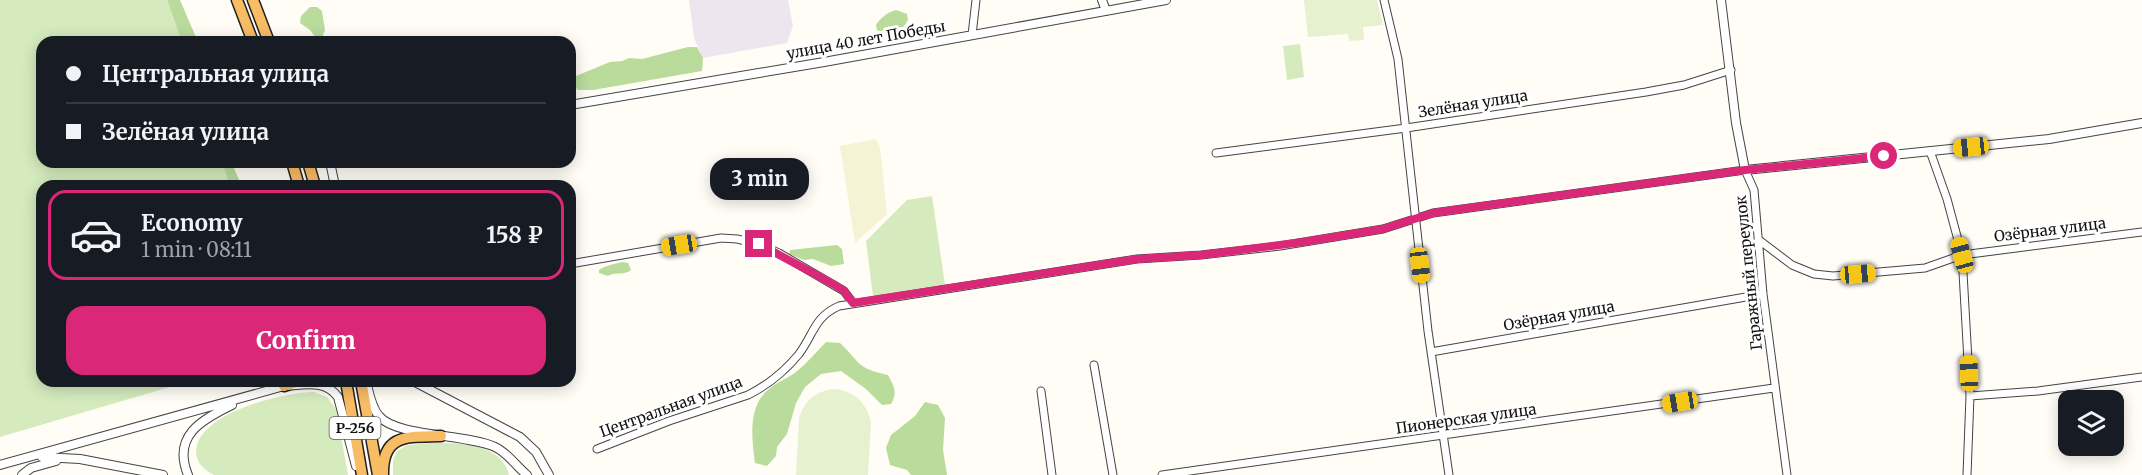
<!DOCTYPE html>
<html lang="en">
<head>
<meta charset="utf-8">
<style>
	body { margin:0; font-family:Merriweather,serif; background:#242831; color:#f1f3f6; height:100vh; display:flex; flex-direction:column; font-size:22px; white-space:nowrap }
	* { box-sizing:border-box; margin:0 }
	p { font-size:20px; color:#9ea1a6 }
	.icon { flex:none; width:33px; height:33px; fill:none; stroke:currentColor; stroke-width:2; stroke-linecap:round; stroke-linejoin:round }
	.map { position:relative; flex:1; overflow:hidden }
	.drawer { position:absolute; left:36px; top:180px; width:540px; height:207px; display:flex; flex-direction:column; background:#171b24; border-radius:18px; box-shadow:0 3px 15px #0003 }
	.drawer>* { flex:none }
	.guide { position:absolute; left:36px; top:36px; width:540px; height:132px; border-radius:18px; box-shadow:0 3px 15px #0003; display:grid; align-content:center; height:132px; padding:0 30px; background:#171b24 }
	.controls { position:absolute; left:2058px; top:390px; display:grid; gap:12px }
	.controls a { display:grid; place-items:center; width:66px; height:66px; border-radius:12px; background:#171b24; box-shadow:0 3px 15px #0003; font-size:30px }
	.end { position:absolute; width:27px; height:27px; margin:-14px; border:8px solid #db2777; background:#fff; box-shadow:0 0 0 3px #fff }
	.from { border-radius:50% }
	.bubble { position:absolute; height:42px; border-radius:18px; background:#171b24; box-shadow:0 3px 15px #0003; font-size:20px; font-weight:700; line-height:42px; text-align:center }
	.car { position:absolute; width:18px; height:36px; margin:-18px -9px; border-radius:8px; box-shadow:0 0 4px 2px #0007; background:linear-gradient(#f5c518 24%,#345 0 40%,#f5c518 0 76%,#345 0 86%,#f5c518 0) }
	.guide b { display:flex; align-items:center; gap:21px; height:57px; font-size:22px }
	.guide b+b { border-top:2px solid #363941 }
	.guide i { width:15px; height:15px; background:#f1f3f6 }
	ul { padding:10px 0 0; list-style:none }
	li { display:flex; align-items:center; gap:18px; height:90px; margin:0 12px 9px; padding:0 18px; border:3px solid #363941; border-radius:18px }
	li div { flex:1 }
	li b { display:block; font-size:22px }
	li em { font-style:normal; font-weight:700 }
	li.current { border-color:#db2777 }
	li>.icon { width:54px; height:54px; stroke-width:1.5 }
	.cta { display:flex; gap:12px; margin-top:auto; padding:12px 30px }
	.cta a { flex:1; height:69px; border-radius:18px; background:#db2777; color:#fff; font-size:24px; font-weight:700; line-height:69px; text-align:center }
	.map>svg:first-child { display:block }
	.industrial { fill:#eee6ef }
	.farmland { fill:#f6f3d4 }
	.green { fill:#d5ebbd }
	.forest { fill:#b9dc9c }
	.pitch { fill:#e6f2cf }
	.lines { fill:none; stroke-linecap:round; stroke-linejoin:round }
	.minor-casing { stroke:#444; stroke-width:9 }
	.tertiary-casing { stroke:#444; stroke-width:10 }
	.trunk-casing { stroke:#222; stroke-width:13 }
	.minor { stroke:#fff; stroke-width:7 }
	.tertiary { stroke:#fff; stroke-width:8 }
	.trunk { stroke:#f7bc64; stroke-width:10 }
	.route { stroke:#db2777; stroke-width:8 }
	.labels { text-anchor:middle; stroke-width:6; stroke-linejoin:round; paint-order:stroke }
	.shield { fill:#fff; stroke:#585858; stroke-width:1.5 }
	.shield-label { font-size:14px; font-weight:bold; fill:#111 }
	.street-label { font-size:15px; fill:#111; stroke:#fff }
</style>
</head>
<body>
<div class="map">
<svg width="2142" height="475" viewBox="0 0 2142 475">
	<rect width="100%" height="100%" fill="#fffdf5"/>
	<path class="industrial" d="M689 0H788L793 26 787 43 703 58 694 38Z"/>
	<path class="farmland" d="M876 139 880 147 887 214 855 243 840 146Z"/>
	<path class="green" d="M0 0H167L182 42H42V162H222L230 186H42V381H190L0 437Z
		M1300 44 1304 77 1287 80 1283 46Z
		M932 196 945 285 873 296 866 241 907 200Z
		M314 392 327 397 336 409 348 475H214C204 470 196 463 196 451 198 413 284 392 314 392Z
		M432 443C459 443 502 443 509 475H393V460L397 451 408 445Z"/>
	<path class="forest" d="M167 0H180L198 42H182Z
		M310 7H317L322 11 325 30 321 40 316 38 310 30 300 23 301 16Z
		M896 10 907 14 908 20C900 34 891 38 877 30L876 25C880 18 888 12 896 10Z
		M688 47H697L703 58 702 71 593 90H578L572 84 576 76 610 62 622 61 629 58 642 59Z
		M222 162H231L242 186H230Z
		M837 245 842 249 844 264 831 266 813 259 804 260 789 254 790 250Z
		M622 262 628 263 631 270C624 276 616 271 608 276L599 273V270C604 266 615 264 622 262Z
		M826 342 840 343C862 364 856 368 888 375 894 386 898 393 891 404L882 405 866 389 841 371 821 374 805 387 796 403 787 434 777 447 776 456 767 466 755 463C752 440 747 406 769 389 777 382 788 378 796 372 807 363 816 352 826 342Z
		M925 402 938 405 945 418 943 450 947 475H911L907 470 890 465 886 448 891 435 915 416Z"/>
	<path class="pitch" d="M1304 0H1377L1383 25 1363 27 1364 40 1349 41 1348 34 1308 37Z
		M836 389C855 392 867 403 871 422L868 475H796L799 419C804 400 817 390 836 389Z"/>
	<g class="lines">
		<g class="minor-casing">
			<path id="minor" d="M1384 0 1398 59 1428 331 1449 475
				M972 35 976 0
				M1930 151 1947 199 1962 255 1970 396 1967 475
				M1216 153 1406 128 1646 92 1684 85 1731 70
				M1759 240 1792 265 1814 274 1833 276 1925 268 1962 255 2142 232
				M570 264 721 238 737 239 759 244 779 253 844 291 853 303
				M1431 352 1763 294
				M1094 365 1113 475
				M1041 391 1052 475
				M1970 396 2038 391 2142 377
				M597 449 669 421 748 395C768 385 785 371 799 354 814 334 814 317 839 306L1137 259 1201 255 1280 246 1383 229 1433 213 1745 170 1754 190 1763 294 1787 475
				M1162 475 1774 388"/>
		</g>
		<g class="tertiary-casing">
			<path id="tertiary" d="M1102 0 1106 11
				M1721 0 1736 123 1745 170 2049 139 2142 123
				M570 105 824 62 1166 0
				M330 162 335 186
				M366 381C369 392 371 407 379 416 396 437 468 434 495 447 508 453 516 466 527 475
				M413 381 520 437 536 452 549 475
				M42 457 80 459 163 475
				M0 465 284 386C303 385 325 379 338 397L356 466
				M22 475 31 468 56 461
				M188 475C172 436 201 420 232 405"/>
		</g>
		<g class="trunk-casing">
			<path id="trunk" d="M237 0 253 42
				M253 0 269 42
				M292 162 299 186
				M308 162 315 186
				M346 381 362 475
				M361 381 378 475
				M284 386 299 381
				M383 475C382 433 408 437 441 436"/>
		</g>
		<use href="#minor" class="minor"/>
		<use href="#tertiary" class="tertiary"/>
		<use href="#trunk" class="trunk"/>
	</g>
	<g class="lines">
		<path class="route" d="M759 244 835 285 844 291 853 303 1137 259 1201 255 1303 242 1383 229 1433 213 1475 207 1745 170 1884 156"/>
	</g>
	<g class="labels">
		<rect class="shield" x="329.5" y="417" width="51" height="22" rx="4.5"/>
		<g class="shield-label">
			<text x="355" y="433">Р-256</text>
		</g>
		<g class="street-label">
			<text transform="translate(866 40) rotate(-10)" y="5">улица 40 лет Победы</text>
			<text transform="translate(1473 104) rotate(-9)" y="5">Зелёная улица</text>
			<text transform="translate(2050 230) rotate(-7)" y="5">Озёрная улица</text>
			<text transform="translate(1749 273) rotate(-96)" y="5">Гаражный переулок</text>
			<text transform="translate(1559 316) rotate(-10)" y="5">Озёрная улица</text>
			<text transform="translate(671 407) rotate(-20)" y="5">Центральная улица</text>
			<text transform="translate(1466 419) rotate(-8)" y="5">Пионерская улица</text>
		</g>
	</g>
</svg>
<div class="controls">
<a><svg class="icon" aria-label="layers" viewBox="0 0 24 24"><path d="M12 4l9 5-9 5-9-5zM3 14l9 5 9-5"/></svg></a>
</div>
<i class="end from" style="left:1884px;top:156px"></i>
<i class="end" style="left:759px;top:244px"></i>
<div class="bubble" style="left:710px;top:158px;width:99px">3 min</div>
<i class="car" style="left:1971px;top:147px;rotate:264deg"></i>
<i class="car" style="left:679px;top:245px;rotate:261deg"></i>
<i class="car" style="left:1962px;top:255px;rotate:345deg"></i>
<i class="car" style="left:1420px;top:265px;rotate:173deg"></i>
<i class="car" style="left:1858px;top:274px;rotate:85deg"></i>
<i class="car" style="left:1969px;top:373px;rotate:358deg"></i>
<i class="car" style="left:1680px;top:402px;rotate:261deg"></i>
<div class="guide">
<b><i class="from"></i>Центральная улица</b>
<b><i></i>Зелёная улица</b>
</div>
<section class="drawer">
<ul>
<li class="current"><svg class="icon" aria-label="car" viewBox="0 0 24 24"><path d="M5 17H2v-5l4-1 3-4h7l3 4 3 1v5h-3M9 17h6M6 11h13"/><circle cx="7" cy="17" r="2"/><circle cx="17" cy="17" r="2"/></svg><div><b>Economy</b><p>1 min · 08:11</p></div><em>158 ₽</em></li>
</ul>
<div class="cta"><a>Confirm</a></div>
</section>
</div>
</body>
</html>
